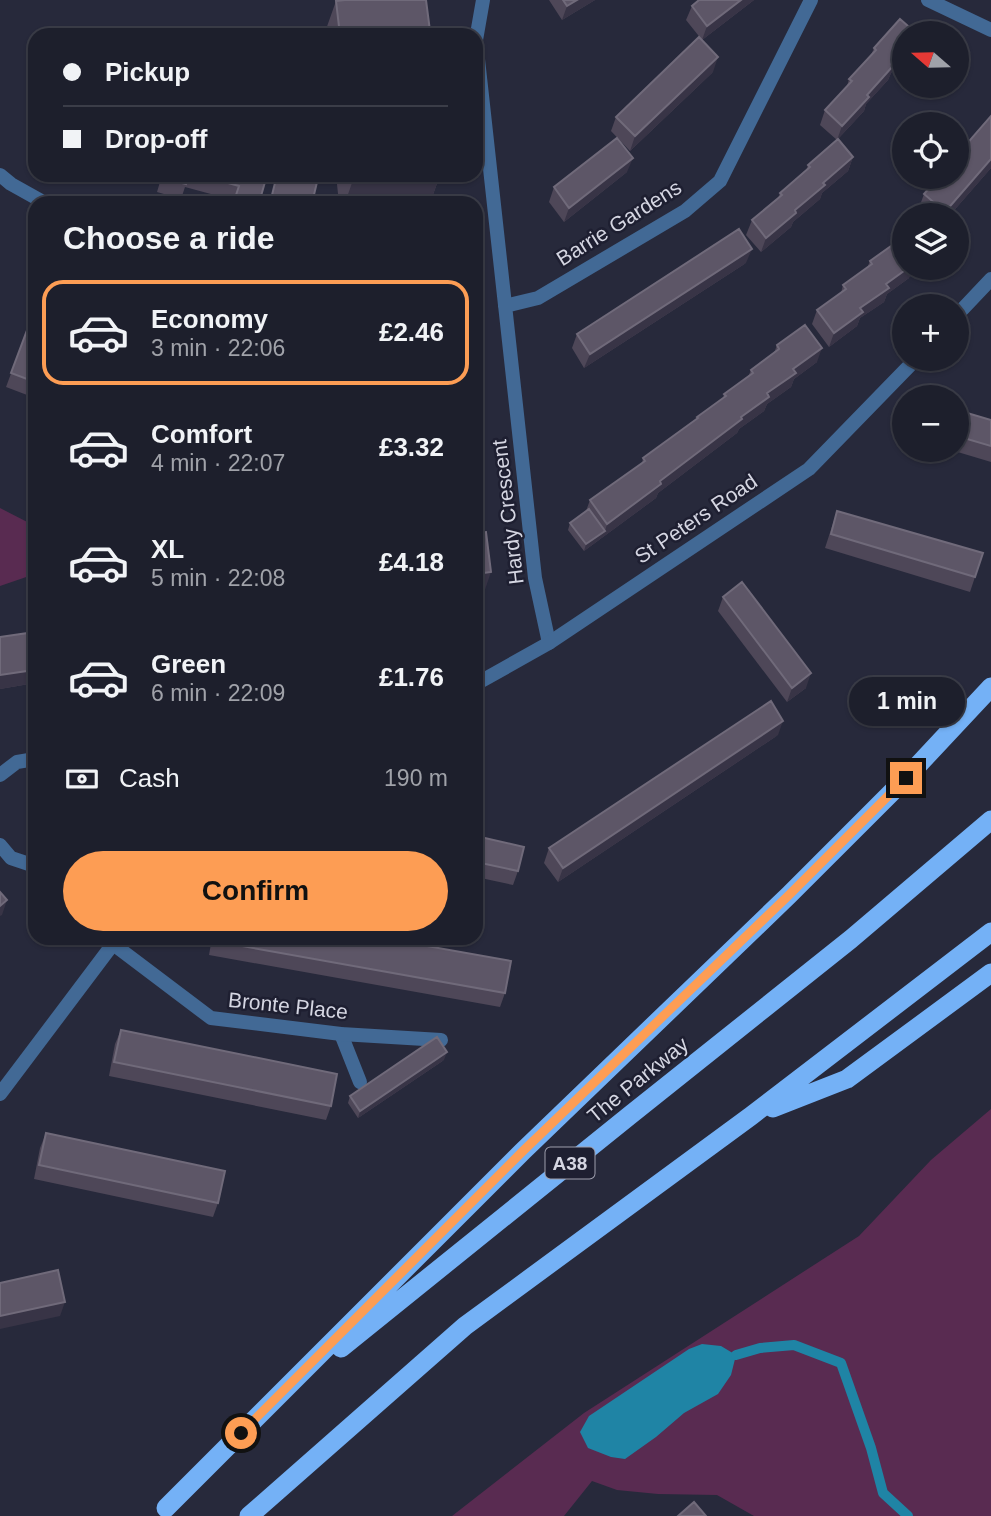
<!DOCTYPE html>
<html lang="en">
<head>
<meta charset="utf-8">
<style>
	body { margin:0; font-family:Helvetica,sans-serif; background:#252734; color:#f1f3f6; height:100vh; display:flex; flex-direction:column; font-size:26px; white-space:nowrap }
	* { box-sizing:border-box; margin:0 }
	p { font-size:23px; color:#a0a2a9 }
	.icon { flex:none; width:38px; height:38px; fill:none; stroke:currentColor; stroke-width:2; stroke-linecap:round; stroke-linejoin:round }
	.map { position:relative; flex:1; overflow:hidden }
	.side { position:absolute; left:28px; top:196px; width:455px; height:749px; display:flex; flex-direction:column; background:#1d1f2c; border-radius:21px; box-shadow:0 2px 5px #0004,0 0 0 2px #3b3d48 }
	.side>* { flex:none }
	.banner { position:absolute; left:28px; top:28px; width:455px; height:154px; border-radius:21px; box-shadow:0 2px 5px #0004,0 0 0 2px #3b3d48; display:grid; align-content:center; height:154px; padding:0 35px; background:#1d1f2c }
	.needle { width:46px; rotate:290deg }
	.controls { position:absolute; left:892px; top:21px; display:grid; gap:14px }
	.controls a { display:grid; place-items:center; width:77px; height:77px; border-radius:50%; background:#1d1f2c; box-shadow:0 2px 5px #0004,0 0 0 2px #3b3d48; font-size:35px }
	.end { position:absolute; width:32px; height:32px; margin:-16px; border:9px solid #fd9d54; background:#111; box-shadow:0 0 0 4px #111 }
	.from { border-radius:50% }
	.bubble { position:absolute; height:49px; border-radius:24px; background:#1d1f2c; box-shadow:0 2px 5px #0004,0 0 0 2px #3b3d48; font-size:23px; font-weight:700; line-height:49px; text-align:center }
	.banner b { display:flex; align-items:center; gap:24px; height:66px; font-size:26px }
	.banner b+b { border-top:2px solid #3b3d48 }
	.banner i { width:18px; height:18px; background:#f1f3f6 }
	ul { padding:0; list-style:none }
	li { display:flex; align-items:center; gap:21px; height:105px; margin:0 14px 10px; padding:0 21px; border:4px solid transparent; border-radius:21px }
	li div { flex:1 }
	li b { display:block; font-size:26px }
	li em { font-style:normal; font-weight:700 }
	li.active { border-color:#fd9d54 }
	li>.icon { width:63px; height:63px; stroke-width:1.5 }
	h2 { padding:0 35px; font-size:32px; line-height:84px }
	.pay { display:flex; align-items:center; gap:18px; height:77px; padding:0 35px; font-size:26px }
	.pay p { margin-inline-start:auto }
	.primary-button { display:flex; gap:14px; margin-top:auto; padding:14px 35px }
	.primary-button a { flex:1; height:80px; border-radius:42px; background:#fd9d54; color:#111; font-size:28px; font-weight:700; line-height:80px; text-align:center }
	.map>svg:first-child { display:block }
	.green { fill:#592b51 }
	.water { fill:#1f84a5 }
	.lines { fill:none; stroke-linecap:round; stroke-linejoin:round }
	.stream { stroke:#1f84a5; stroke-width:10 }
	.service { stroke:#426995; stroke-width:14 }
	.minor { stroke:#426995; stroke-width:14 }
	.tertiary { stroke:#426995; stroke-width:14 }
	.trunk { stroke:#74b1f6; stroke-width:19 }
	.wall { fill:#4e4758 }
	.shaded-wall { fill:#383446 }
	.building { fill:#5d5667; stroke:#706a7a; stroke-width:2 }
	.route { stroke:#fd9d54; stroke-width:9 }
	.labels { text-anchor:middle; stroke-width:5; stroke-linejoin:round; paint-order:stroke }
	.shield { fill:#1e1f31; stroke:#9e9fad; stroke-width:2 }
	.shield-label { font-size:19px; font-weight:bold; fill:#d5d6e2 }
	.street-label { font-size:21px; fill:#d5d6e2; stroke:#1e1f31 }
</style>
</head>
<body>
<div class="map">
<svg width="991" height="1516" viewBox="0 0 991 1516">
	<rect width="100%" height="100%" fill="#27293b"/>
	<path class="green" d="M0 508 35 526V574L0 586Z
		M991 1109V1516H754L717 1495 658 1494 617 1490 592 1481 564 1516H452L584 1413 859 1236 931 1160Z"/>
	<path class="water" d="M702 1344 721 1346 736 1355 731 1375 718 1394 684 1413 656 1437 625 1459 611 1457 588 1448 580 1432 589 1416 689 1349Z"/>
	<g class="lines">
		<path class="stream" d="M736 1355 760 1348 794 1345 841 1363 871 1448 883 1493 908 1516"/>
		<path class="service" d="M341 1034 360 1082"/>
		<path class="minor" d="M928 0 991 30
			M476 40 483 0
			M476 41 535 578 549 643
			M0 175 11 184 45 203
			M505 306 538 298 685 211 720 181 811 0
			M0 775 17 762 35 759
			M0 845 11 858 35 866
			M113 944 211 1018 341 1034 441 1040"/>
		<path class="tertiary" d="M957 315 991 279
			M476 684 549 643 809 469 916 359
			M0 1094 113 944 120 938"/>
		<path class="trunk" d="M773 1108 847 1079 991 973
			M341 1348 629 1116 851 939 991 820
			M166 1508 523 1151 789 895 906 778 991 687
			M249 1516 465 1326 751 1116 991 932"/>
	</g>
	<path class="wall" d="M549 0H595L562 20Z
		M699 0H754L702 40 686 20 692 6Z
		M336 1 430 31 429 35H324Z
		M905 33V58L891 73 888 80 866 104 864 111 837 140 853 157 848 171 822 193 820 199 793 222 791 227 761 252 746 235 752 220 778 198 780 193 806 171 808 165 837 140 820 125 825 110 847 86 849 79 871 55 874 48Z
		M713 72 630 151 611 131 616 117Z
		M991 116V168L950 215H927L919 208 924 194Z
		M627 172 564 222 549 202 554 187Z
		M162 175H267L259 203H233V200L185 187 181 199 157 192Z
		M336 175H440L430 203H339Z
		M905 231 911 272 909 278 887 294 884 302 860 318 857 326 829 347 812 324 817 310 841 293 843 285 867 268 870 261 893 245 896 237Z
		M746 263 584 368 572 348 577 334Z
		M29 325 35 328V398L6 387Z
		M777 345 817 362 794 379 791 387 767 404 764 411 739 429 737 433 658 493 656 498 584 551 568 530 570 523 586 511 590 500 642 463 643 458 696 420 697 417 723 398 724 394 748 377 751 370 774 353Z
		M957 410 991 420V462L951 450H957Z
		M837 511 975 577 970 592 825 548Z
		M723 597 806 688 787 702 718 611Z
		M35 632V697H31L29 684 0 689V637Z
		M778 735 558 882 544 863 549 848Z
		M476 836 518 871 513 885 476 877Z
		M212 938H382L505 993 500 1007 209 955Z
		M121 1030 331 1106 326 1120 109 1076 115 1044Z
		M444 1060 358 1118 348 1103 350 1096Z
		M46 1133 218 1203 213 1217 34 1179 40 1148Z"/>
	<path class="shaded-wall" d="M577 0H595L562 20 567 6Z
		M741 0H754L702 40 707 26Z
		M430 31 429 35H398Z
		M905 49V58L891 73 888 80 866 104 864 111 837 140 842 126 891 64Z
		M718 57 713 72 630 151 635 136Z
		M853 157 848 171 822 193 820 199 793 222 791 227 761 252 766 238 823 183Z
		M633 158 627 172 564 222 569 208Z
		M991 159V168L950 215H944L945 212Z
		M393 175H440L430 203H345L353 180Z
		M752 249 746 263 584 368 590 354Z
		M908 268H917L911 272 909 278 887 294 884 302 860 318 857 326 829 347 834 333 886 284Z
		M822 348 817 362 794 379 791 387 767 404 764 411 739 429 737 433 658 493 656 498 584 551 586 544 605 531 607 524 741 417 793 369Z
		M481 439 476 453V440Z
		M491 572 479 607H476V574Z
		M34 670 29 684 0 689V675Z
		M811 673 806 688 787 702 792 688Z
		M35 685V697H31Z
		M783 721 778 735 558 882 563 868Z
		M7 900 2 915 0 916V906Z
		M447 1052 444 1060 358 1118 360 1111Z
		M65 1302 60 1316 0 1329V1316Z"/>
	<path class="building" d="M345 0H426L430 31 398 35H340L336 1Z
		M563 0H577L567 6Z
		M699 0H741L707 26 692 6Z
		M900 19 916 33H905V49L891 64 893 66 867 95 869 97 842 126 825 110 852 81 849 79 876 50 874 48Z
		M699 37 718 57 635 136 616 117Z
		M991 116V159L945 212 924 194 939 177H957V155Z
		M617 138 633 158 569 208 554 187Z
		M838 139 853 157 823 183 825 185 795 210 796 213 766 238 752 220 782 195 780 193 810 167 808 165Z
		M163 175H188L186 184 162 178Z
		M199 175H267L259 203H253L235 198 239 186Z
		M277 175H304L318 178 312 203H270Z
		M353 175H393L353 180Z
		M739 229 752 249 590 354 577 334Z
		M905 231V268H908L886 284 889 288 860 308 863 312 834 333 817 310 846 289 843 285 872 264 870 261 898 241 896 237Z
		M29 325 35 328V382L11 373Z
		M805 325 822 348 793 369 796 373 767 393 769 397 741 417 742 419 660 481 661 484 607 524 590 500 645 461 643 458 698 418 697 417 726 396 724 394 753 373 751 370 779 349 777 345Z
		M476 399 481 439 476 440Z
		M957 410 991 420V446L957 436Z
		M589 509 605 531 586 544 570 523Z
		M837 511 983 553 975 577 831 534Z
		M486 532 491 572 476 574V533Z
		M742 582 811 673 792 688 723 597Z
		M35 632V676L34 670 0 675V637Z
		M771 701 783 721 563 868 549 848Z
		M476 836 524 847 518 871 476 862Z
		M0 892 7 900 0 906Z
		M214 938H382L511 961 505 993 214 941Z
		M121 1030 337 1074 331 1106 114 1062Z
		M437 1037 447 1052 360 1111 350 1096Z
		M46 1133 225 1171 218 1203 39 1165Z
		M58 1270 65 1302 0 1316V1283Z
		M694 1502 706 1516H678Z"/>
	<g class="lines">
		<path class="route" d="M241 1433 523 1151 789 895 906 778"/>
	</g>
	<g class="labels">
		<rect class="shield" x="545.5" y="1147.5" width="49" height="31" rx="5"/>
		<g class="shield-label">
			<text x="570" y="1170">A38</text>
		</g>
		<g class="street-label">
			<text transform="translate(619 223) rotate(-32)" y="7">Barrie Gardens</text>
			<text transform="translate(508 512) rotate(-97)" y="7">Hardy Crescent</text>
			<text transform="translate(696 519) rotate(-34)" y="7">St Peters Road</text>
			<text transform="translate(288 1006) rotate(6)" y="7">Bronte Place</text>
			<text transform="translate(638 1080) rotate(-39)" y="7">The Parkway</text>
		</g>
	</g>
</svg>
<div class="controls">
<a><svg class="needle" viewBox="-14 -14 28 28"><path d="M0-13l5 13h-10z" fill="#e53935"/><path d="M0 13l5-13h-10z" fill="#a0a2a9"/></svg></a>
<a><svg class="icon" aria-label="locate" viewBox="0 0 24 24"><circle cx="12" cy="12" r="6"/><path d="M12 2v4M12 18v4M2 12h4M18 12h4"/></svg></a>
<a><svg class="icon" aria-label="layers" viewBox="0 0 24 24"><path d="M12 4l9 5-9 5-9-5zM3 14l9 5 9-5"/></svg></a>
<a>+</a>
<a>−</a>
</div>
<i class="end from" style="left:241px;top:1433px"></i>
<i class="end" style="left:906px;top:778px"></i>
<div class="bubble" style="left:849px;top:677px;width:116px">1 min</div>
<div class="banner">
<b><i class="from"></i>Pickup</b>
<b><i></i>Drop-off</b>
</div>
<section class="side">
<h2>Choose a ride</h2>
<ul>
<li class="active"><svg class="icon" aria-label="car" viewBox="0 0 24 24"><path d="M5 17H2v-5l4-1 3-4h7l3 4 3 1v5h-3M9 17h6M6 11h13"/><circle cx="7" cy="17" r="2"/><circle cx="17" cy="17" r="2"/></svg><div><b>Economy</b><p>3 min · 22:06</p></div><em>£2.46</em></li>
<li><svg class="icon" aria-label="car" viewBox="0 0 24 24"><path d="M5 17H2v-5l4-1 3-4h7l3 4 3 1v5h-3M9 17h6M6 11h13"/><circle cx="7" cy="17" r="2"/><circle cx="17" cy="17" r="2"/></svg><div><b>Comfort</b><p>4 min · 22:07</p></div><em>£3.32</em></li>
<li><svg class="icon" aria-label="car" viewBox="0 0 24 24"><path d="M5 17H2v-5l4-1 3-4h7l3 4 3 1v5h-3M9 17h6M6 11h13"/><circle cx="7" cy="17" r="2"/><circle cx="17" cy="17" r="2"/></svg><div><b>XL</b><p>5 min · 22:08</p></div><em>£4.18</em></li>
<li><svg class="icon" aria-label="car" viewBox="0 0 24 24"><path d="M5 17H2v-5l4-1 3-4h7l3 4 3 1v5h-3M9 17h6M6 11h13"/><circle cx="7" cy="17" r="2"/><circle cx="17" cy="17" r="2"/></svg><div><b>Green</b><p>6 min · 22:09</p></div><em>£1.76</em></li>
</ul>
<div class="pay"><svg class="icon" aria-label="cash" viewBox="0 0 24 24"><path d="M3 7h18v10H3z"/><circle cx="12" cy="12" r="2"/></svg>Cash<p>190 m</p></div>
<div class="primary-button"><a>Confirm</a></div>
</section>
</div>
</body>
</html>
